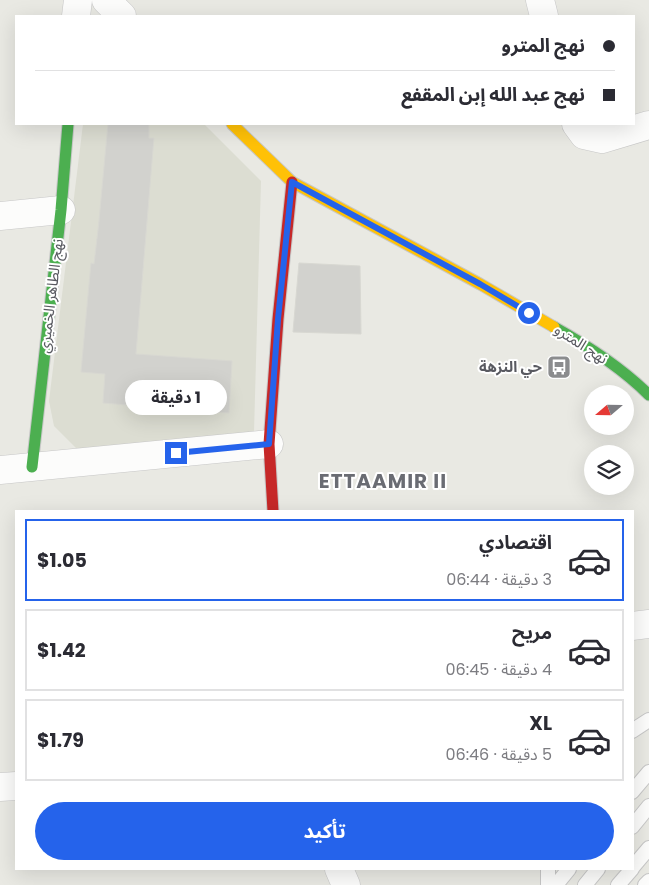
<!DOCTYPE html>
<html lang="ar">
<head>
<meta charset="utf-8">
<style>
	body { margin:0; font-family:Poppins,"Noto Sans Arabic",sans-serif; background:#f2f2f3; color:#2b2b33; direction:rtl; height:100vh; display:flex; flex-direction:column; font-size:19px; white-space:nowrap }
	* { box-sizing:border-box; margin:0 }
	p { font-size:16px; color:#7c7c81 }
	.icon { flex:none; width:28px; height:28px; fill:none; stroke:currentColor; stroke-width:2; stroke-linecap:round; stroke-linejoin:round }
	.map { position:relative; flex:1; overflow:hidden; direction:ltr }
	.sheet { position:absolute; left:15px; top:510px; width:619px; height:360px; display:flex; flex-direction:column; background:#fff; border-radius:0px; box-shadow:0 5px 20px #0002; direction:rtl }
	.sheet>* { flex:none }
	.banner { position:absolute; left:15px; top:15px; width:620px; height:110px; border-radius:0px; box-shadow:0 5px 20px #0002; direction:rtl; display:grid; align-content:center; height:110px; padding:0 20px; background:#fff }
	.needle { width:32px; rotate:250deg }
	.tools { position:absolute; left:584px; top:385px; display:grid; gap:10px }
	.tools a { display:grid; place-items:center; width:50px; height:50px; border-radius:50%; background:#fff; box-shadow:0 5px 20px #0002; font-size:25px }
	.end { position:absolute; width:22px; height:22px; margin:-11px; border:6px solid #2563eb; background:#fff; box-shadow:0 0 0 2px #fff }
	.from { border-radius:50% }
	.bubble { position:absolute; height:35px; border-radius:18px; background:#fff; box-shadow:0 5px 20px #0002; font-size:16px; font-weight:700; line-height:35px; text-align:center; direction:rtl }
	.banner b { display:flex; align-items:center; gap:18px; height:48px; font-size:19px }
	.banner b+b { border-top:1px solid #e1e1e2 }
	.banner i { width:12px; height:12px; background:#2b2b33 }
	ul { padding:9px 0 0; list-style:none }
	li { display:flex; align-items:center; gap:15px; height:82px; margin:0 10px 8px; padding:0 10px; border:2px solid #e1e1e2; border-radius:0px }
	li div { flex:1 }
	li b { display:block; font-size:19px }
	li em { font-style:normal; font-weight:700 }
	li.active { border-color:#2563eb }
	li>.icon { width:45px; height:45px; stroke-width:1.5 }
	.button { display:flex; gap:10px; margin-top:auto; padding:10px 20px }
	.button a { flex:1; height:58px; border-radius:30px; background:#2563eb; color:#fff; font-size:20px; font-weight:700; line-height:58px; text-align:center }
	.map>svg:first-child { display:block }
	.education { fill:#dcddd2 }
	.building { fill:#d2d2ce; stroke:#d8d8d2 }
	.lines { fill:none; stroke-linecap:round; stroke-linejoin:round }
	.lane-casing { stroke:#c7c7c7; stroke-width:16 }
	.street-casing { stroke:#c7c7c7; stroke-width:29 }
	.fast-casing { stroke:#c7c7c7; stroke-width:13 }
	.slow-casing { stroke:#c7c7c7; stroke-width:13 }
	.jam-casing { stroke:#c7c7c7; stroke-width:13 }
	.lane { stroke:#fcfcfb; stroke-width:14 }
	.street { stroke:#fcfcfb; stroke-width:28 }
	.fast { stroke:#4caf50; stroke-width:11 }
	.slow { stroke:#ffc107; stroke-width:11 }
	.jam { stroke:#c62828; stroke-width:11 }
	.route { stroke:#2563eb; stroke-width:6 }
	.labels { text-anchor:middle; stroke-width:4; stroke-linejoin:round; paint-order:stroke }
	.street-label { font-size:15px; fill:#595a61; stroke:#fff }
	.poi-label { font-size:15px; font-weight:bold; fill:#595a61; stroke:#fff; text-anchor:end }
	.district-label { font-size:20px; font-weight:bold; letter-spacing:1px; fill:#6a6c73; stroke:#fff }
</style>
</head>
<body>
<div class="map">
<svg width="649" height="885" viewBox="0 0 649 885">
	<rect width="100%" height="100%" fill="#e9e9e3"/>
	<path class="education" d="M83 124H204L261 181 254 432 78 450 54 426 49 401Z"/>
	<path class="building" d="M108 124H149V138H154L136 354 232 361 229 413 103 403 105 374 81 372 91 263 94 264 99 221Z
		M299 263 360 266 361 334 293 332Z"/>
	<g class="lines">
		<g class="lane-casing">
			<path id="lane" d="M632 731 649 720
				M632 792 649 772
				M632 827 649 806
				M632 868 649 848
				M548 869V885
				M556 885 569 869
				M585 885 598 869
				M618 885 632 869
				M645 885 649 881"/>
		</g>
		<g class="street-casing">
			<path id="street" d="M106 0 122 16
				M540 0 544 16
				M76 16 78 0
				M576 124 584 135 602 139 649 125
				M0 216 61 210
				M0 470 269 444
				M632 626 649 624
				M0 787 16 786
				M339 869 346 885"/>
		</g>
		<g class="fast-casing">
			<path id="fast" d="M554 327C588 346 622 368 649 395
				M32 467 61 210 68 124"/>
		</g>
		<g class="slow-casing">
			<path id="slow" d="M232 124 292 182 480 284 554 327"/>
		</g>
		<g class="jam-casing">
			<path id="jam" d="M273 511 269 444 278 319 292 182"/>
		</g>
		<use href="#lane" class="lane"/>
		<use href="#street" class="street"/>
		<use href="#fast" class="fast"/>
		<use href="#slow" class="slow"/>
		<use href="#jam" class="jam"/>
	</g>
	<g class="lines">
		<path class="route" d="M176 453 269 444 278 319 292 182 480 284 529 313"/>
	</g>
	<defs>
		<g id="bus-square" transform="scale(1.25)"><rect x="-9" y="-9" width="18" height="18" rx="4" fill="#8b8c8e" stroke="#fff"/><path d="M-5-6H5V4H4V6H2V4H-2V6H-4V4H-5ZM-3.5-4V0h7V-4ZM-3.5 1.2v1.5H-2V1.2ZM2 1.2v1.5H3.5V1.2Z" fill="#fff"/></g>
	</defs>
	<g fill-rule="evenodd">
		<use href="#bus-square" x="559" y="367"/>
	</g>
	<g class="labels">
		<g class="street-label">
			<text transform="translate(51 296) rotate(-83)" y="5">نهج الطاهر الخميري</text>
			<text transform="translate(581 344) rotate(33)" y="5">نهج المترو</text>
		</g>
		<g class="poi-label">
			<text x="542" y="372">حي النزهة</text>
		</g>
		<g class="district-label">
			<text x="383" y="488">ETTAAMIR II</text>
		</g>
	</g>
</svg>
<div class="tools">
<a><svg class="needle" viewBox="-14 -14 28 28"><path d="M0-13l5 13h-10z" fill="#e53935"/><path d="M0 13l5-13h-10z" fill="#7c7c81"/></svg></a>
<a><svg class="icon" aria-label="layers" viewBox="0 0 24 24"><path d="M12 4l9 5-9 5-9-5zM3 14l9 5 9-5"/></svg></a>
</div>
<i class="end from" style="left:529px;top:313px"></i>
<i class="end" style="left:176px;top:453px"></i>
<div class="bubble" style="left:125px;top:380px;width:102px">1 دقيقة</div>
<div class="banner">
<b><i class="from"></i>نهج المترو</b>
<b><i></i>نهج عبد الله إبن المقفع</b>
</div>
<section class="sheet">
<ul>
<li class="active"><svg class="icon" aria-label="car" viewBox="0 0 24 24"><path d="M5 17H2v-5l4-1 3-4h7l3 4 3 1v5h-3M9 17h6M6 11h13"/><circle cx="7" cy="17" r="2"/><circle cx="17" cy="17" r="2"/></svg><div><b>اقتصادي</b><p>3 دقيقة · 06:44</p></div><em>$1.05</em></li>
<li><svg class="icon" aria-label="car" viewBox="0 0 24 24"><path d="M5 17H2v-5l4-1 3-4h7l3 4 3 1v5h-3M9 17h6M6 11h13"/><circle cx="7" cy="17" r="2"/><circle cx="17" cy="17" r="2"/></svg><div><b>مريح</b><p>4 دقيقة · 06:45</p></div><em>$1.42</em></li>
<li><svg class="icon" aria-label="car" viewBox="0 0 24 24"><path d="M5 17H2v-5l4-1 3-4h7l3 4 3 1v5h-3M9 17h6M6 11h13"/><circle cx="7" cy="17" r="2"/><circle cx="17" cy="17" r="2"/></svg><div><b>XL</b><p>5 دقيقة · 06:46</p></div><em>$1.79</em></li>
</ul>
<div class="button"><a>تأكيد</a></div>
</section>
</div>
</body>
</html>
